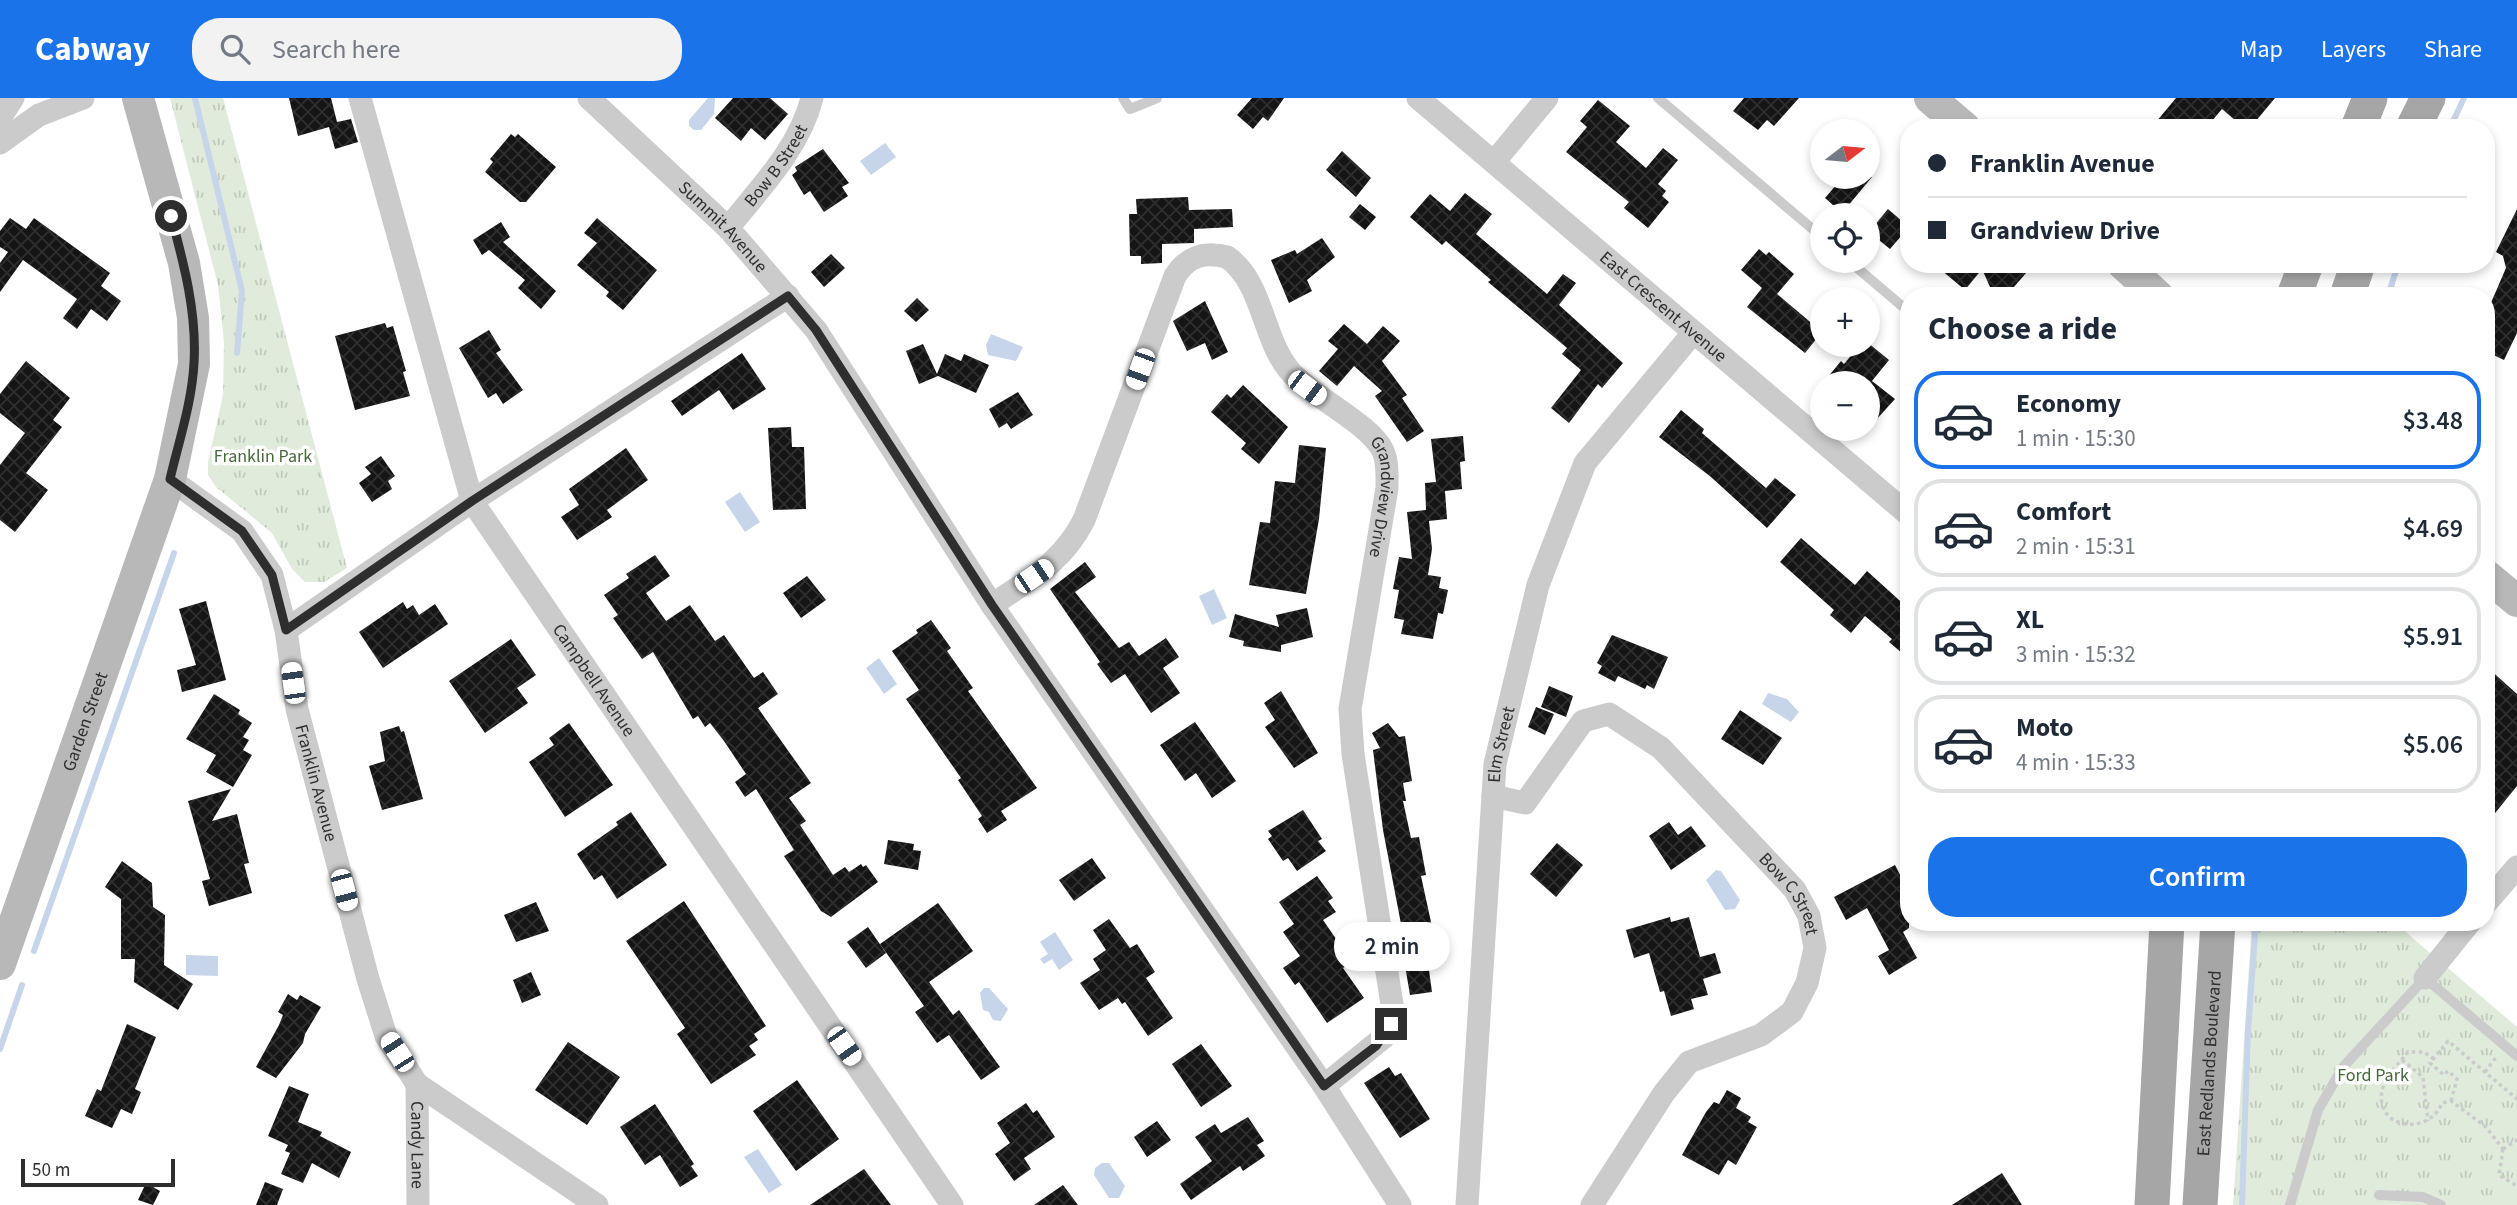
<!DOCTYPE html>
<html lang="en">
<head>
<meta charset="utf-8">
<style>
	body { margin:0; font-family:"Source Sans 3",sans-serif; background:#f2f2f3; color:#1f2937; height:100vh; display:flex; flex-direction:column; font-size:26px; white-space:nowrap }
	* { box-sizing:border-box; margin:0 }
	p { font-size:23px; color:#747a83 }
	.icon { flex:none; width:38px; height:38px; fill:none; stroke:currentColor; stroke-width:2; stroke-linecap:round; stroke-linejoin:round }
	.map { position:relative; flex:1; overflow:hidden }
	.side { position:absolute; left:1900px; top:189px; width:595px; height:644px; display:flex; flex-direction:column; background:#fff; border-radius:28px; box-shadow:0 4px 10px #0003 }
	.side>* { flex:none }
	.top-card { position:absolute; left:1900px; top:21px; width:595px; height:154px; border-radius:28px; box-shadow:0 4px 10px #0003; display:grid; align-content:center; height:154px; padding:0 28px; background:#fff }
	.needle { width:46px; rotate:74deg }
	.fabs { position:absolute; left:1810px; top:21px; display:grid; gap:14px }
	.fabs a { display:grid; place-items:center; width:70px; height:70px; border-radius:50%; background:#fff; box-shadow:0 4px 10px #0003; font-size:35px }
	.scale { position:absolute; left:21px; bottom:18px; width:154px; box-sizing:border-box; padding-left:7px; border:4px solid #2e2e2e; border-top:0; font-size:19px; line-height:24px; white-space:nowrap; color:#2e2e2e; -webkit-text-stroke:5px #fff; paint-order:stroke }
	.end { position:absolute; width:32px; height:32px; margin:-16px; border:9px solid #2e2e2e; background:#fff; box-shadow:0 0 0 4px #fff }
	.from { border-radius:50% }
	.bubble { position:absolute; height:49px; border-radius:24px; background:#fff; box-shadow:0 4px 10px #0003; font-size:23px; font-weight:600; line-height:49px; text-align:center }
	.car { position:absolute; width:21px; height:42px; margin:-21px -10px; border-radius:9px; box-shadow:0 0 5px 2px #0007; background:linear-gradient(#fff 24%,#345 0 40%,#fff 0 76%,#345 0 86%,#fff 0) }
	.top-card b { display:flex; align-items:center; gap:24px; height:66px; font-size:26px }
	.top-card b+b { border-top:2px solid #e0e1e3 }
	.top-card i { width:18px; height:18px; background:#1f2937 }
	ul { padding:0; list-style:none }
	li { display:flex; align-items:center; gap:21px; height:98px; margin:0 14px 10px; padding:0 14px; border:4px solid #e0e1e3; border-radius:28px }
	li div { flex:1 }
	li b { display:block; font-size:26px }
	li em { font-style:normal; font-weight:600 }
	li.current { border-color:#1a73e8 }
	li>.icon { width:63px; height:63px; stroke-width:1.5 }
	h2 { padding:0 28px; font-size:32px; line-height:84px }
	.button { display:flex; gap:14px; margin-top:auto; padding:14px 28px }
	.button a { flex:1; height:80px; border-radius:28px; background:#1a73e8; color:#fff; font-size:28px; font-weight:600; line-height:80px; text-align:center }
	header { display:flex; align-items:center; gap:42px; box-sizing:border-box; height:98px; padding:0 35px; background:#1a73e8; color:#fff }
	header strong { font-size:33px }
	nav { display:flex; gap:38px; margin-inline-start:auto; font-size:24px }
	.search { width:490px; height:63px; background:#f2f2f3; display:flex; align-items:center; gap:18px; box-sizing:border-box; padding:0 24px; border-radius:28px; color:#747a83; font-size:26px }
	.map>svg:first-child { display:block }
	.park { fill:url(#park-tufts) }
	.water { fill:#c7d5eb }
	.lines { fill:none; stroke-linecap:round; stroke-linejoin:round }
	.stream { stroke:#c7d5eb; stroke-width:6 }
	.building { fill:url(#building-cross-hatch) }
	.path { stroke:#cbcbcb; stroke-width:3.5; stroke-dasharray:3.5 3.5; stroke-linecap:butt }
	.lane { stroke:#cbcbcb; stroke-width:10 }
	.street { stroke:#cbcbcb; stroke-width:23 }
	.secondary { stroke:#b8b8b8; stroke-width:32 }
	.primary { stroke:#a6a6a6; stroke-width:35 }
	.route { stroke:#2e2e2e; stroke-width:9 }
	.labels { text-anchor:middle; stroke-width:7; stroke-linejoin:round; paint-order:stroke }
	.street-label { font-size:18px; fill:#2e2e2e; stroke:#fff }
	.park-label { font-size:18px; fill:#46693b; stroke:#fff }
</style>
</head>
<body>
<header>
<strong>Cabway</strong>
<div class="search"><svg class="icon" aria-label="search" viewBox="0 0 24 24"><circle cx="10" cy="10" r="6"/><path d="M15 15l6 6"/></svg>Search here</div>
<nav><a>Map</a><a>Layers</a><a>Share</a></nav>
</header>
<div class="map">
<svg width="2517" height="1107" viewBox="0 0 2517 1107">
	<defs>
		<pattern id="park-tufts" width="24" height="20" patternUnits="userSpaceOnUse" patternTransform="scale(1.75)"><rect width="24" height="20" fill="#e0ebdb"/><path d="M3 7l-1-3M5 7V3M7 7l1-3M15 17l-1-3M17 17v-4M19 17l1-3" fill="none" stroke="#c0cabc"/></pattern>
		<pattern id="building-cross-hatch" width="8" height="8" patternUnits="userSpaceOnUse" patternTransform="scale(1.75)"><rect width="8" height="8" fill="#151515"/><path d="M0 0l8 8M0 8l8-8" fill="none" stroke="#2f2f2f"/></pattern>
	</defs>
	<rect width="100%" height="100%" fill="#fff"/>
	<path class="park" d="M170 0H223L347 470 324 484H305L292 471 272 435 216 389 208 377V364L223 297 224 244 218 187Z
		M2252 824H2394L2517 929V1107H2233Z"/>
	<path class="water" d="M708 0H715L714 16 701 32H694L689 28V22Z
		M885 45 896 59 871 77 860 63Z
		M991 236 1023 249 1016 263 988 257 986 247Z
		M740 394 760 424 745 434 725 404Z
		M1214 491 1227 520 1212 527 1199 498Z
		M879 560 897 586 884 596 866 570Z
		M1768 595 1787 601 1799 614 1791 624 1762 606Z
		M1716 772 1721 773 1740 802 1735 811 1725 812 1706 782Z
		M1055 834 1073 862 1059 872 1052 861 1044 866 1040 861 1048 856 1040 844Z
		M186 857 218 858V878L186 877Z
		M984 890H989L1008 911 1001 923 993 922 989 914 983 912 980 895Z
		M758 1051 782 1087 769 1095 744 1059Z
		M1102 1065H1109L1125 1088 1119 1100H1109L1094 1077 1095 1070Z"/>
	<g class="lines">
		<path class="stream" d="M195 0 242 193 237 255
			M2450 30 2464 0
			M2388 198 2398 166
			M34 853 174 455
			M0 951 22 887
			M2242 1107 2248 932 2256 824"/>
	</g>
	<path class="building" d="M289 0H331L337 24 351 21 358 44 335 51 329 29 298 38Z
		M733 0H770L788 16 765 42 751 30 741 43 715 20Z
		M1252 0H1284L1268 23 1263 19 1253 31 1237 17Z
		M1744 0H1799L1774 28 1767 22 1758 32 1733 13Z
		M2176 0H2275L2250 30H2244L2222 11 2206 30H2151Z
		M1598 2 1630 28 1616 44 1646 70 1663 50 1678 62 1658 86 1666 93 1662 98 1669 104 1648 130 1624 110 1629 104 1566 54 1587 29 1580 23Z
		M511 36 515 39 518 36 556 69 526 104H520L485 74 493 64 490 61Z
		M823 51 849 85 842 89 848 98 824 114 810 93 804 97 792 77 797 73 795 69Z
		M1342 53 1371 80 1356 99 1326 72Z
		M1843 79H1872L1842 115 1825 100Z
		M1465 95 1492 116 1476 136 1547 196 1563 176 1576 185 1559 207 1623 265 1602 290 1598 286 1569 325 1551 310 1581 272 1562 256 1567 250 1488 184 1491 182 1446 143 1442 147 1410 119 1430 96 1450 113Z
		M1188 99 1189 112 1232 111 1233 129 1194 131V145L1162 146V165L1141 166V158H1130L1129 116H1137L1136 101Z
		M1360 106 1376 119 1365 132 1349 119Z
		M1888 111 1909 129 1890 151 1869 134Z
		M2517 111V235L2504 262 2487 254V214L2506 170 2503 158 2496 154Z
		M10 120 26 131 34 120 110 175 101 188 121 203 107 223 91 211 77 231 63 220 77 201 23 162 0 194V165L8 154 0 149V133Z
		M597 120 657 172 623 212 606 198 609 194 577 167 597 145 584 135Z
		M501 124 510 139 503 144 556 193 541 211 518 190 525 182 489 152 482 157 473 142Z
		M1322 140 1335 159 1307 182 1312 193 1289 205 1271 162 1295 152 1297 156Z
		M1759 151 1766 157 1769 154 1794 176 1777 196 1822 234 1805 255 1747 209 1762 190 1741 172Z
		M831 156 845 170 824 189 811 174Z
		M1934 166H2018L2027 174 2006 198H1994L1982 171 1965 192Z
		M917 200 929 212 916 224 904 213Z
		M1205 203 1228 254 1212 262 1205 245 1187 253 1173 223Z
		M385 225 387 230 393 228 406 273 403 274 410 298 355 312 335 238Z
		M1344 226 1367 246 1383 228 1400 243 1382 263 1407 297 1402 300 1424 333 1407 344 1375 298 1382 293 1354 268 1337 288 1319 273 1338 251 1328 243Z
		M489 232 501 252 496 255 523 292 503 306 496 295 488 300 459 250Z
		M1867 244 1889 262 1872 283 1895 301 1867 332V285H1823L1841 263 1844 266 1860 247Z
		M923 246 937 276 945 256 961 263 964 256 989 267 976 295 938 278 919 286 906 253Z
		M742 255 766 291 733 312 719 292 682 318 671 303Z
		M26 263 70 300 53 322 62 329 26 375 48 392 15 434 0 422V367L25 335 0 315V296Z
		M1243 287 1288 329 1259 366 1241 351 1246 345 1211 314 1227 296 1231 300Z
		M1018 294 1033 317 1011 331 1007 325 999 330 989 311Z
		M1681 312 1704 331 1702 335 1766 390 1775 380 1796 397 1767 430 1711 379 1659 339Z
		M791 329 792 349H804L806 411 773 412 768 330Z
		M1463 338 1465 363 1460 364 1462 391 1445 393 1447 421 1429 423 1432 451 1428 477 1441 479 1439 490 1448 492 1443 516 1438 515 1433 541 1401 536 1404 522 1394 520 1399 492 1393 491 1399 459 1412 461 1407 414 1426 412 1425 385 1436 384 1431 341Z
		M1299 347 1326 350 1319 421 1306 496 1249 487 1260 424 1270 425 1275 383 1295 385Z
		M626 350 648 382 607 412 612 419 577 442 561 419 579 407 569 391Z
		M381 358 395 378 388 383 392 391 372 404 359 385 371 376 365 369Z
		M1801 440 1855 487 1867 473 1909 511V561L1889 544 1892 541 1865 518 1851 535 1830 517 1834 512 1780 464Z
		M655 457 670 478 646 495 666 523 690 507 715 543 724 537 754 580 763 574 778 596 758 610 811 685 789 700 806 723 800 727 833 777 845 769 849 774 861 766 863 769 866 767 878 784 831 819 821 813 784 758 794 752 756 691 745 699 735 684 746 676 724 643 710 625 705 629 698 618 693 621 653 554 642 561 613 520 618 517 604 497 629 480 626 476Z
		M1085 464 1096 479 1075 494 1119 550 1129 544 1139 558 1166 540 1179 559 1163 570 1180 595 1151 615 1125 576 1111 585 1097 566 1100 564 1050 491Z
		M807 478 826 502 801 520 783 495Z
		M206 503 226 582 182 594 177 572 196 567 179 511Z
		M403 504 407 511 413 507 419 517 435 506 448 526 383 570 359 534Z
		M1307 510 1313 539 1281 547V554L1243 548 1244 543 1229 539 1235 516 1279 529 1276 517Z
		M931 522 951 550 947 553 973 590 968 593 1037 690 1001 713 1007 722 987 735 978 721 982 718 958 682 961 680 906 601 919 592 892 553 918 535 916 532Z
		M1612 537 1668 559 1654 591 1647 587 1645 591 1618 578 1615 584 1598 575 1602 568 1597 565Z
		M511 541 536 577 517 590 528 605 485 635 449 583Z
		M2487 569 2517 596V688L2487 725Z
		M1549 588 1573 598 1566 619 1541 609Z
		M1281 593 1318 655 1294 670 1265 629 1275 622 1264 605Z
		M214 596 240 612 238 616 252 625 243 639 249 642 243 652 252 657 233 689 206 674 216 657 186 641Z
		M1536 609 1554 616 1545 637 1528 629Z
		M1740 612 1782 640 1763 667 1721 641Z
		M1195 624 1236 683 1212 700 1196 675 1185 683 1160 647Z
		M569 625 613 687 565 719 529 664 554 647 549 640Z
		M1388 625 1399 639 1405 638 1412 683 1403 685 1406 703H1403L1411 740 1419 739 1426 777 1421 778 1436 847 1432 848 1435 864 1428 865 1432 894 1410 897 1398 826H1401L1383 732 1373 652 1380 650 1372 635Z
		M399 628 401 634 404 633 423 701 382 712 369 668 385 663 380 634Z
		M231 691 212 723 237 716 249 765 244 766 252 795 209 808 202 783 210 781 188 703Z
		M1303 712 1322 741 1318 743 1326 753 1297 773 1288 760 1283 763 1268 741 1272 738 1268 733Z
		M631 714 667 767 617 801 602 777 594 782 577 756 618 727 616 724Z
		M1669 724 1678 737 1691 728 1706 748 1671 772 1649 738Z
		M888 742 914 746 913 752 921 753 918 772 884 766Z
		M1557 745 1583 767 1556 799 1530 776Z
		M1092 760 1106 780 1074 803 1059 782Z
		M122 763 152 785 153 809 165 817 164 867 193 886 178 912 134 884 135 861H121V801L105 789Z
		M1895 767 1909 794V830L1903 834 1917 860 1889 877 1878 858 1889 852 1867 810 1846 822 1834 799Z
		M1317 778 1333 800 1328 803 1336 814 1323 822 1352 864 1343 870 1364 900 1327 925 1299 884 1295 887 1283 870 1300 858 1283 834 1294 826 1279 804Z
		M684 803 766 928 754 936 758 942 749 948 756 957 711 986 677 936 685 930 626 843Z
		M536 804 549 833 516 844 504 817Z
		M938 805 973 853 929 884 953 917 959 912 1000 969 981 982 949 937 937 945 915 914 924 908 880 846Z
		M1670 819 1671 824 1689 819 1700 859 1715 855 1721 875 1703 881 1708 897 1691 901 1694 911 1671 918 1664 893 1660 894 1649 855 1634 860 1626 832Z
		M1109 821 1130 850 1137 846 1155 874 1146 880 1173 920 1148 938 1125 904 1122 906 1118 900 1099 912 1080 885 1100 872 1093 861 1106 852 1093 832Z
		M868 829 886 855 866 870 847 844Z
		M531 874 541 897 522 905 513 882Z
		M288 896 297 902 300 897 321 909 305 936 303 945 276 980 256 969 279 927 283 917 278 914Z
		M127 926 156 939 135 991 141 994 132 1016 121 1011 112 1030 85 1018 97 991 101 993Z
		M568 944 620 979 587 1027 535 992Z
		M1201 946 1232 988 1201 1009 1172 966Z
		M1389 969 1395 978 1401 975 1430 1021 1400 1040 1364 985Z
		M797 982 839 1041 796 1073 753 1013Z
		M289 988 309 996 298 1024 322 1034 320 1038 351 1054 339 1080 312 1065 303 1085 281 1076 290 1055 285 1053 288 1047 268 1038Z
		M1727 992 1741 1000 1736 1010 1751 1019 1748 1024 1757 1029 1736 1067 1728 1062 1719 1077 1682 1057 1706 1014 1714 1004 1719 1006Z
		M1026 1005 1033 1015 1037 1012 1055 1039 1024 1060 1031 1071 1014 1083 995 1056 1010 1045 997 1025Z
		M655 1006 694 1066 691 1068 698 1078 680 1089 660 1057 645 1067 620 1029Z
		M1248 1019 1264 1043 1257 1047 1265 1058 1243 1073 1240 1068 1191 1102 1180 1086 1212 1063 1195 1039 1215 1026 1221 1035Z
		M1157 1023 1171 1042 1147 1059 1134 1039Z
		M864 1071 891 1107H810Z
		M2002 1075 2022 1107H1952Z
		M265 1084 283 1091 277 1107H256Z
		M146 1085 160 1093 153 1107 138 1102Z
		M1063 1087 1078 1107H1034Z"/>
	<g class="lines">
		<path class="path" d="M2434 961 2424 954H2408C2401 964 2386 977 2383 989 2371 1030 2428 1040 2442 1005L2451 1003 2486 1029 2503 1051
			M2402 962 2423 979 2428 1023
			M2485 974 2497 958
			M2451 1003 2457 981 2448 973 2444 977 2430 965 2448 943 2517 1001
			M2503 1051 2499 1077 2517 1088
			M2503 1051 2517 1042"/>
		<path class="lane" d="M1123 0 1130 11 1157 0
			M1658 0 1822 139
			M1849 163 1909 214
			M2379 1097 2423 1099 2441 1107
			M2290 1107 2318 1012 2343 969 2425 880 2517 958"/>
		<g class="street">
			<path id="s1" d="M360 0 472 403 952 1107"/>
			<path id="s2" d="M589 0 728 130 816 232 992 507 1324 988 1400 1107"/>
			<path id="s3" d="M1418 0 1909 417"/>
			<path d="M0 20 13 0"/>
			<path d="M0 45 39 17 83 0"/>
			<path d="M1494 64 1547 0"/>
			<path id="s4" d="M728 130C760 90 799 51 812 0"/>
			<path id="s5" d="M170 381 242 433 272 477 286 532 297 611 368 881 386 938 417 986 597 1107"/>
			<path id="s6" d="M992 507C1030 481 1062 465 1084 422L1175 178C1188 158 1204 153 1227 159 1263 184 1262 239 1289 272 1311 299 1370 325 1383 353 1388 364 1387 378 1387 390L1350 611 1353 656 1393 913 1384 939 1324 988"/>
			<path d="M286 532 472 403 788 198"/>
			<path id="s7" d="M1493 698 1525 705 1583 623 1609 616 1661 650 1795 792 1809 818 1815 850 1807 885 1792 914 1761 937 1689 964 1664 995 1592 1107"/>
			<path d="M2487 804 2517 769"/>
			<path d="M2425 880 2470 824"/>
			<path id="s8" d="M417 986 418 1107"/>
			<path id="s9" d="M1467 1107 1495 666 1538 487 1585 365 1693 235"/>
		</g>
		<g class="secondary">
			<path d="M1930 0 1965 30"/>
			<path d="M2123 166 2158 198"/>
			<path d="M2487 478 2517 503"/>
			<path id="s10" d="M0 866 170 381 194 266 193 220 184 165 138 0"/>
		</g>
		<g class="primary">
			<path d="M2358 30 2370 0"/>
			<path d="M2413 30 2428 0"/>
			<path d="M2294 198 2306 166"/>
			<path d="M2347 198 2358 166"/>
			<path d="M2152 1107 2167 824"/>
			<path id="s11" d="M2200 1107 2218 824"/>
		</g>
	</g>
	<g class="lines">
		<path class="route" d="M171 118C184 166 197 215 194 265 192 304 179 343 170 381L242 433 272 477 286 532 472 403 788 198 816 232 992 507 1324 988 1376 948 1391 926"/>
	</g>
	<g class="labels">
		<g class="street-label">
			<text dy="6" stroke="none"><textPath href="#s4" startOffset="79">Bow B Street</textPath></text>
			<text dy="6" stroke="none"><textPath href="#s2" startOffset="186">Summit Avenue</textPath></text>
			<text dy="6" stroke="none"><textPath href="#s3" startOffset="322">East Crescent Avenue</textPath></text>
			<text dy="6" stroke="none"><textPath href="#s6" startOffset="749">Grandview Drive</textPath></text>
			<text dy="6" stroke="none"><textPath href="#s1" startOffset="635">Campbell Avenue</textPath></text>
			<text dy="6" stroke="none"><textPath href="#s10" startOffset="257">Garden Street</textPath></text>
			<text dy="6" stroke="none"><textPath href="#s9" startOffset="462">Elm Street</textPath></text>
			<text dy="6" stroke="none"><textPath href="#s5" startOffset="355">Franklin Avenue</textPath></text>
			<text dy="6" stroke="none"><textPath href="#s7" startOffset="418">Bow C Street</textPath></text>
			<text dy="6" stroke="none"><textPath href="#s11" startOffset="142">East Redlands Boulevard</textPath></text>
			<text dy="6" stroke="none"><textPath href="#s8" startOffset="61">Candy Lane</textPath></text>
		</g>
		<g class="park-label">
			<text x="263" y="364">Franklin Park</text>
			<text x="2373" y="983">Ford Park</text>
		</g>
	</g>
</svg>
<div class="fabs">
<a><svg class="needle" viewBox="-14 -14 28 28"><path d="M0-13l5 13h-10z" fill="#e53935"/><path d="M0 13l5-13h-10z" fill="#747a83"/></svg></a>
<a><svg class="icon" aria-label="locate" viewBox="0 0 24 24"><circle cx="12" cy="12" r="6"/><path d="M12 2v4M12 18v4M2 12h4M18 12h4"/></svg></a>
<a>+</a>
<a>−</a>
</div>
<div class="scale">50 m</div>
<i class="end from" style="left:171px;top:118px"></i>
<i class="end" style="left:1391px;top:926px"></i>
<div class="bubble" style="left:1334px;top:824px;width:116px">2 min</div>
<i class="car" style="left:1140px;top:271px;rotate:200deg"></i>
<i class="car" style="left:1307px;top:290px;rotate:127deg"></i>
<i class="car" style="left:1034px;top:478px;rotate:56deg"></i>
<i class="car" style="left:293px;top:585px;rotate:352deg"></i>
<i class="car" style="left:344px;top:792px;rotate:165deg"></i>
<i class="car" style="left:844px;top:948px;rotate:145deg"></i>
<i class="car" style="left:397px;top:954px;rotate:327deg"></i>
<div class="top-card">
<b><i class="from"></i>Franklin Avenue</b>
<b><i></i>Grandview Drive</b>
</div>
<section class="side">
<h2>Choose a ride</h2>
<ul>
<li class="current"><svg class="icon" aria-label="car" viewBox="0 0 24 24"><path d="M5 17H2v-5l4-1 3-4h7l3 4 3 1v5h-3M9 17h6M6 11h13"/><circle cx="7" cy="17" r="2"/><circle cx="17" cy="17" r="2"/></svg><div><b>Economy</b><p>1 min · 15:30</p></div><em>$3.48</em></li>
<li><svg class="icon" aria-label="car" viewBox="0 0 24 24"><path d="M5 17H2v-5l4-1 3-4h7l3 4 3 1v5h-3M9 17h6M6 11h13"/><circle cx="7" cy="17" r="2"/><circle cx="17" cy="17" r="2"/></svg><div><b>Comfort</b><p>2 min · 15:31</p></div><em>$4.69</em></li>
<li><svg class="icon" aria-label="car" viewBox="0 0 24 24"><path d="M5 17H2v-5l4-1 3-4h7l3 4 3 1v5h-3M9 17h6M6 11h13"/><circle cx="7" cy="17" r="2"/><circle cx="17" cy="17" r="2"/></svg><div><b>XL</b><p>3 min · 15:32</p></div><em>$5.91</em></li>
<li><svg class="icon" aria-label="car" viewBox="0 0 24 24"><path d="M5 17H2v-5l4-1 3-4h7l3 4 3 1v5h-3M9 17h6M6 11h13"/><circle cx="7" cy="17" r="2"/><circle cx="17" cy="17" r="2"/></svg><div><b>Moto</b><p>4 min · 15:33</p></div><em>$5.06</em></li>
</ul>
<div class="button"><a>Confirm</a></div>
</section>
</div>
</body>
</html>
